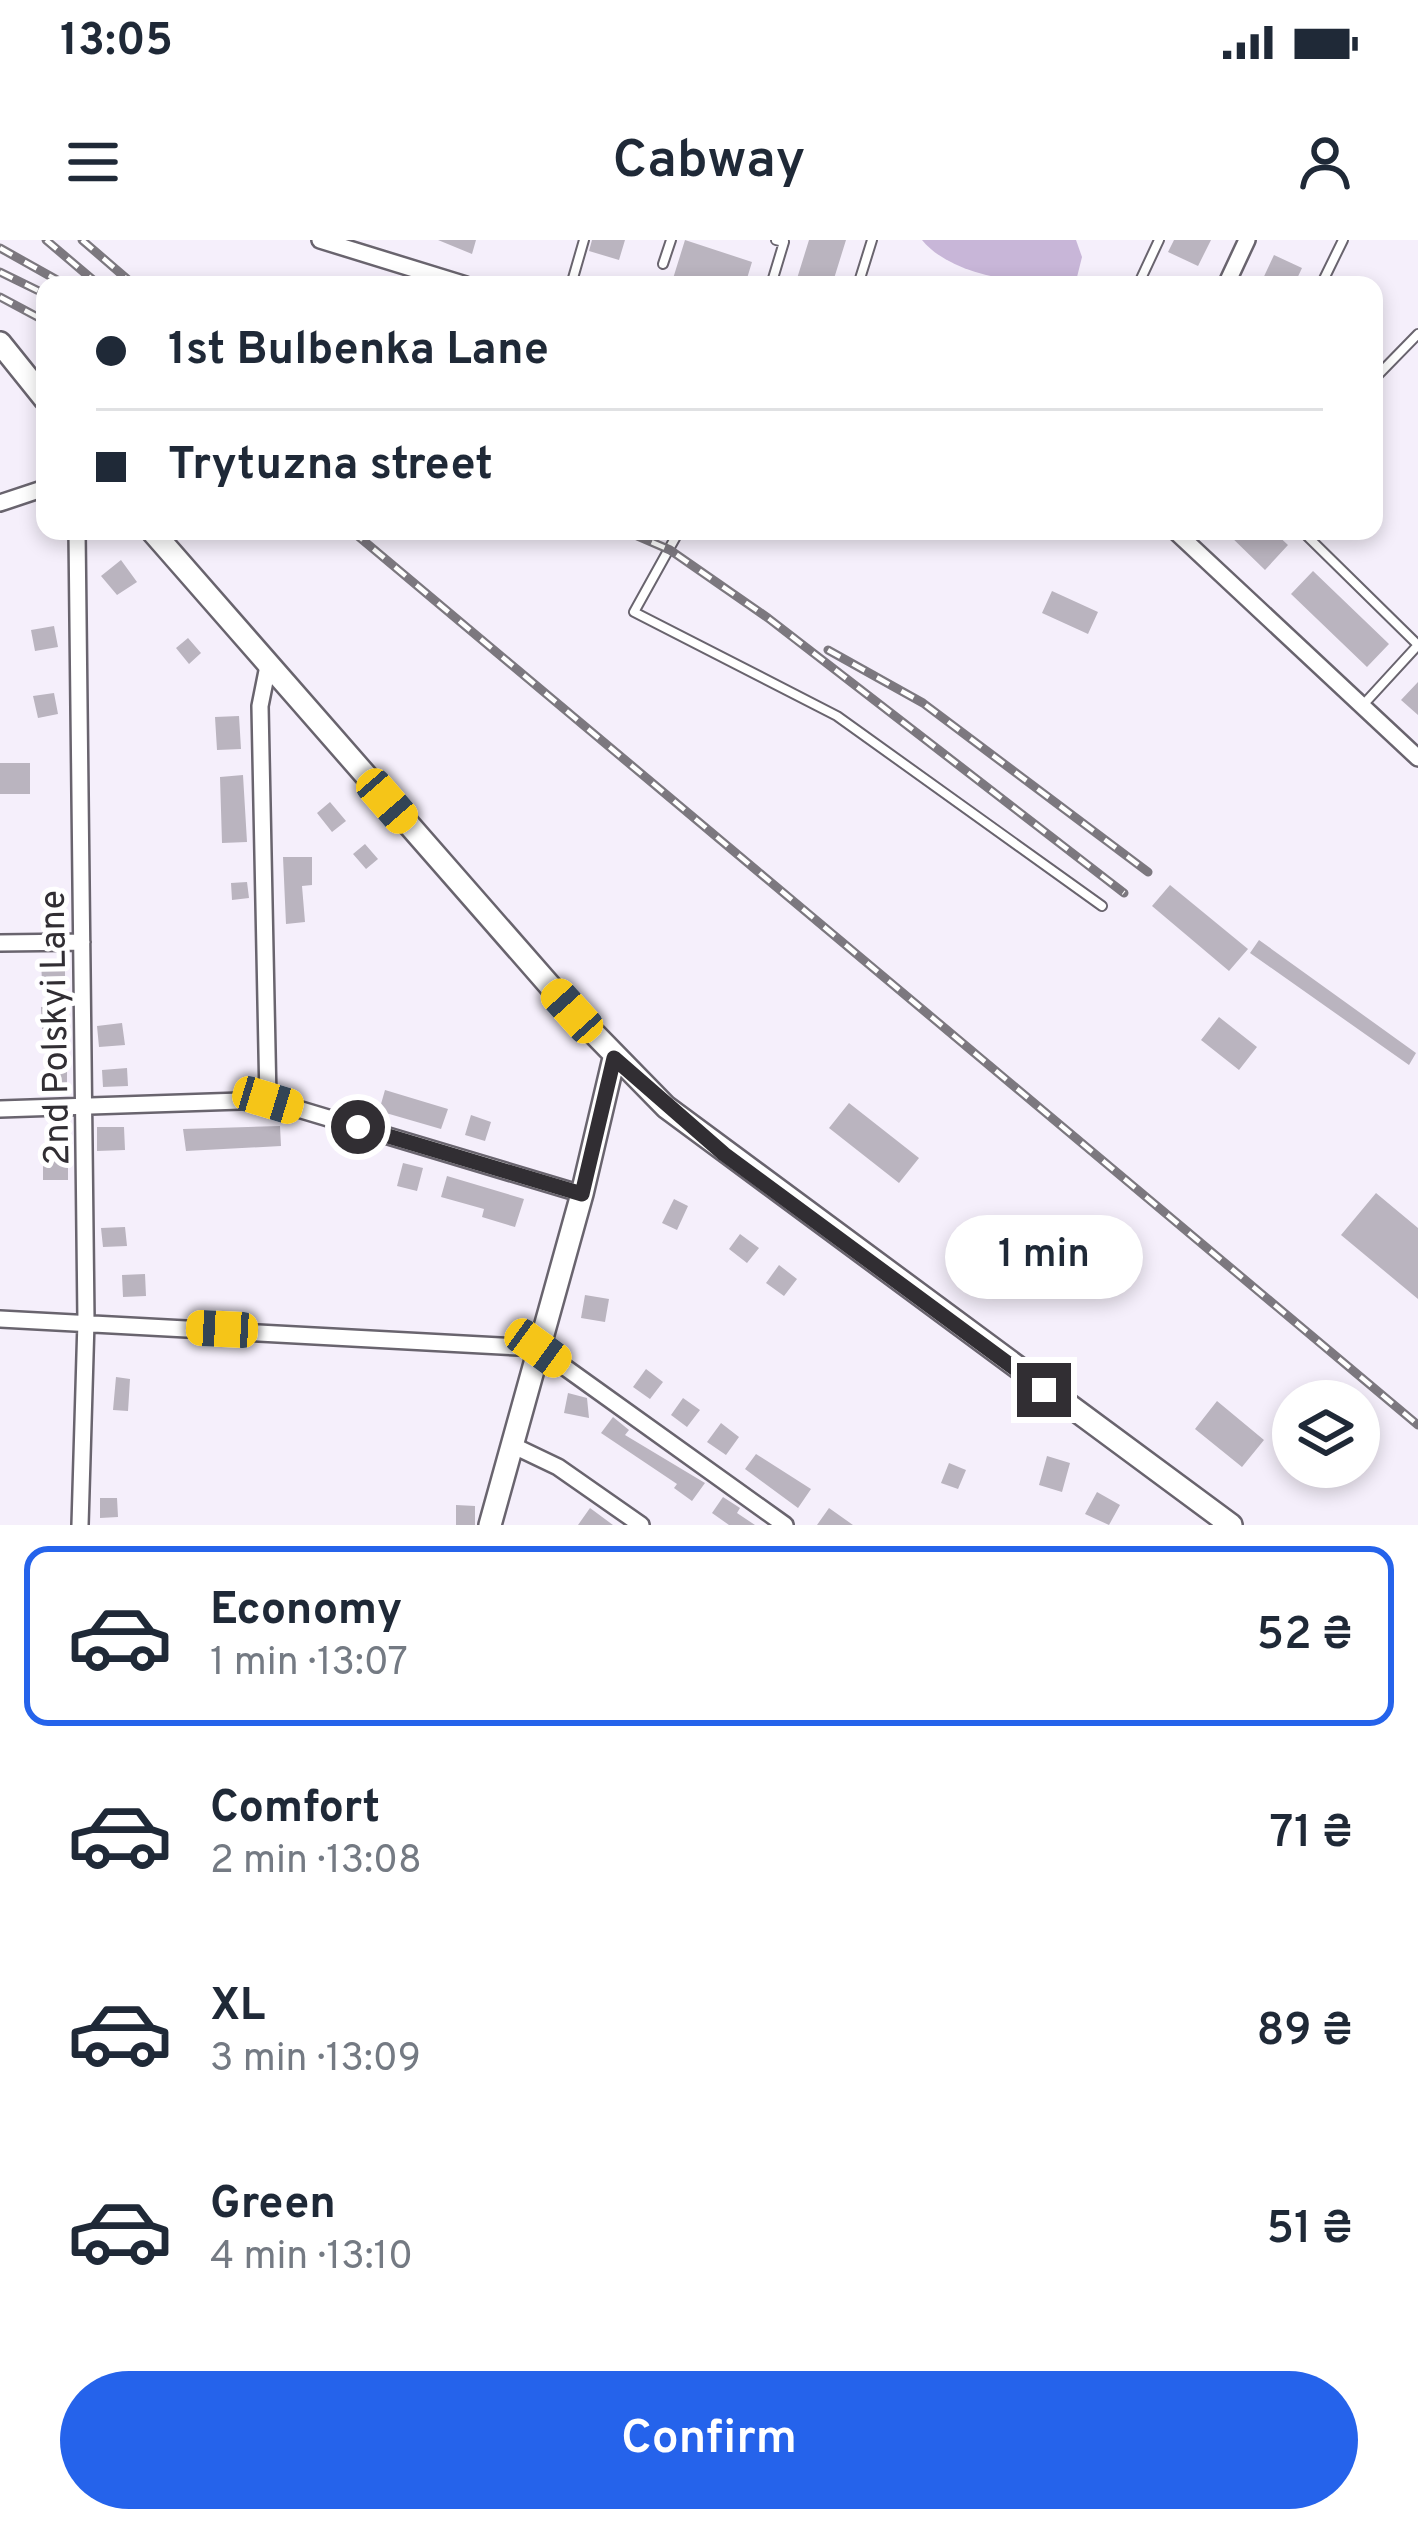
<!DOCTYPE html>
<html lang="en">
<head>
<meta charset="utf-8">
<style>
	body { margin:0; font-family:Overpass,sans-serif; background:#f6f6f7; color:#1f2937; height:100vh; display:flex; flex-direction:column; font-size:45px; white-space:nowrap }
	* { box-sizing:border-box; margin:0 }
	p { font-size:39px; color:#747a83 }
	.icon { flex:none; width:66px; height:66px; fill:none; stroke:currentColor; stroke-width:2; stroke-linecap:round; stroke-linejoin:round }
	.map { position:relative; height:1285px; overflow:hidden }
	.drawer { display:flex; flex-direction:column; background:#fff; flex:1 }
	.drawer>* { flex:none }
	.banner { position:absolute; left:36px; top:36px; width:1347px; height:264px; border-radius:24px; box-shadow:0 6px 18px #0003; display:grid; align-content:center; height:264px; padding:0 60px; background:#fff }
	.controls { position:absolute; left:1272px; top:1140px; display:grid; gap:24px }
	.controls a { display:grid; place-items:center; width:108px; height:108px; border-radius:50%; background:#fff; box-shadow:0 6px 18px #0003; font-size:60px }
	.end { position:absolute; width:54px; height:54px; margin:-27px; border:15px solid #312e33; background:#fff; box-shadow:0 0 0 6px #fff }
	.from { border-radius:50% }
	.bubble { position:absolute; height:84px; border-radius:42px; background:#fff; box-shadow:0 6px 18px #0003; font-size:39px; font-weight:600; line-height:84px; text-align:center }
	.car { position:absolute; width:36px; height:72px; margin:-36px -18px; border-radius:15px; box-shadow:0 0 9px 3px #0007; background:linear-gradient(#f5c518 24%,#345 0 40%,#f5c518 0 76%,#345 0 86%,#f5c518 0) }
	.banner b { display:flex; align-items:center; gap:42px; height:114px; font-size:45px }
	.banner b+b { border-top:3px solid #e0e1e3 }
	.banner i { width:30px; height:30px; background:#1f2937 }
	ul { padding:21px 0 0; list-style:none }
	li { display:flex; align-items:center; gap:36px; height:180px; margin:0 24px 18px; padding:0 36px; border:6px solid transparent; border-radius:24px }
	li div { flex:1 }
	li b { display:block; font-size:45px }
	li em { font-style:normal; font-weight:600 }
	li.on { border-color:#2563eb }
	li>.icon { width:108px; height:108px; stroke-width:1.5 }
	.cta { display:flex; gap:24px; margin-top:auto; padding:24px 60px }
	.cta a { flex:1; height:138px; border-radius:72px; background:#2563eb; color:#fff; font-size:48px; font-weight:600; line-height:138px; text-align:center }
	.status { display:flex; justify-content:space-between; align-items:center; height:84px; padding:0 60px; background:#fff; direction:ltr }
	.status svg { height:33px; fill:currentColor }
	header { display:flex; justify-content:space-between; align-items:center; height:156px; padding:0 60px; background:#fff; font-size:54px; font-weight:600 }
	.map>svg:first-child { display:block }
	.green { fill:#c8b6d8 }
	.building { fill:#bab4bf }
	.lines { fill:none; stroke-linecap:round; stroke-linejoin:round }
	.lane-casing { stroke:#69646e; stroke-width:12 }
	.street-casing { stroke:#69646e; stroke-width:20 }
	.secondary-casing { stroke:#69646e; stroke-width:26 }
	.lane { stroke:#fff; stroke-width:8 }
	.street { stroke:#fff; stroke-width:15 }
	.secondary { stroke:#fff; stroke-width:21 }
	.rail-casing { stroke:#7c787f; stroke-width:9 }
	.rail { stroke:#fff; stroke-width:4.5; stroke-dasharray:14; stroke-linecap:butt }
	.route { stroke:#312e33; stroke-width:15 }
	.labels { text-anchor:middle; stroke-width:10; stroke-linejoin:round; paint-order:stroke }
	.street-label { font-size:36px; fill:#312e33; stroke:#fff }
</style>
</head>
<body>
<div class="status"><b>13:05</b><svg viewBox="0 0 49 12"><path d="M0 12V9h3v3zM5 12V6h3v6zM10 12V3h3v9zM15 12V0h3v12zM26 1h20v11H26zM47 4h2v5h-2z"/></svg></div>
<header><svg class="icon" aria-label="menu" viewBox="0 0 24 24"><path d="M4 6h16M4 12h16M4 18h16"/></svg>Cabway<svg class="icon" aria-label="person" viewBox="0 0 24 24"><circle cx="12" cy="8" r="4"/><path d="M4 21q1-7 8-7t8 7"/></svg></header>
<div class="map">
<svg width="1418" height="1285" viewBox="0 0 1418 1285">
	<rect width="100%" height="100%" fill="#f5effb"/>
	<path class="green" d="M922 0H1076L1082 17 1075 45C1030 45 953 38 922 0Z"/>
	<path class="building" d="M438 0H476L472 14Z
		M592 0H625L619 20 589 11Z
		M685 0 752 22 745 45H671Z
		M809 0H846L832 45H795Z
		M1174 0H1211L1198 26 1168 12Z
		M1274 15 1302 28 1294 45H1260Z
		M1225 291H1273L1288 305 1265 330Z
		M121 320 137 342 117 355 101 336Z
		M1313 331 1389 404 1367 427 1291 354Z
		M1052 351 1098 372 1088 394 1042 373Z
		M54 386 58 407 35 411 31 390Z
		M188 398 201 413 189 424 176 408Z
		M1418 442V475L1401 460Z
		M54 453 58 474 38 478 33 456Z
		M239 476 241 509 217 510 215 477Z
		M0 523H30V554H0Z
		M243 535 247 602 222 603 220 537Z
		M330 562 346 581 332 592 317 573Z
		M365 604 378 619 366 629 353 614Z
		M283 617H312V645L302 646 305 682 286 684Z
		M247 642 249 658 232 660 231 643Z
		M1170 645 1248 709 1229 731 1152 666Z
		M1259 700 1416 813 1409 825 1250 713Z
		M65 719V742H42L41 720Z
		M66 766 67 788 42 789 41 767Z
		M1219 777 1257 807 1239 830 1201 800Z
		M122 783 125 805 99 807 97 786Z
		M127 828 128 846 103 847 102 830Z
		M67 832V848L47 849V833Z
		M385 850 448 869 441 889 379 871Z
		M849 863 919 918 899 943 829 888Z
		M471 875 491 882 485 901 465 895Z
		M280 886 281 906 186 911 183 889Z
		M97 887H124L125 910 97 911Z
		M43 921H68V940H43Z
		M403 923 423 928 417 951 397 946Z
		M447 936 524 959 515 987 482 977 484 969 441 957Z
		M1376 953 1418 988V1059L1341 995Z
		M674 959 688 966 677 990 662 983Z
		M125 987 127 1006 103 1007 101 988Z
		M740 994 759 1008 747 1023 729 1009Z
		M779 1025 797 1039 784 1056 766 1043Z
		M145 1034 146 1056 123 1057 122 1035Z
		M585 1055 609 1059 605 1082 581 1078Z
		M646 1129 663 1142 650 1159 633 1147Z
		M116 1137 130 1139 128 1171 113 1170Z
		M568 1153 587 1158 589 1178 564 1173Z
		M683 1158 700 1170 687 1187 671 1175Z
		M1217 1161 1264 1200 1242 1227 1195 1189Z
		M613 1177 629 1190 625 1195 705 1243 692 1261 674 1248 677 1244 601 1193Z
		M721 1183 739 1197 726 1215 707 1202Z
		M756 1214 811 1249 798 1268 745 1229Z
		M1047 1216 1070 1223 1062 1252 1039 1245Z
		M949 1223 966 1230 958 1249 941 1243Z
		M1097 1252 1120 1265 1109 1285 1085 1274Z
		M723 1257 740 1268 737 1273 755 1285H729L712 1273Z
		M100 1258H117L118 1277 100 1278Z
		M456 1265 475 1266V1285H456Z
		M590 1268 613 1285H578Z
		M829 1268 853 1285H817Z"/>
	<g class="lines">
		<g class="lane-casing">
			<path id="lane" d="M663 24 671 0
				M571 45 584 0
				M771 45 784 2 776 0
				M858 45 872 0
				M1138 45 1159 0
				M1321 45 1343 0
				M1374 139 1418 94
				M679 291 634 372 837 476 1102 666
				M1302 291 1418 405 1363 465"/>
		</g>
		<g class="street-casing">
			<path id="street" d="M320 0 466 45
				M1226 45 1247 0
				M0 263 45 248
				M77 291 86 1081 80 1285
				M1175 291 1418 518
				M0 703 82 702
				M268 860 260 466 268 426
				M0 869 268 860 582 954
				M0 1079 538 1108 785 1285
				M512 1205 558 1227 641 1285"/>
		</g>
		<g class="secondary-casing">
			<path id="secondary" d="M0 103 45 159
				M152 291 572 771 666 867 1231 1285
				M490 1285 582 954 614 818"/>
		</g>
		<use href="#lane" class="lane"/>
		<use href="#street" class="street"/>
		<use href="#secondary" class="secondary"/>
		<g class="rail-casing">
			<path id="rail" d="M46 0 99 45
				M82 0 134 45
				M0 8 66 45
				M0 32 45 54
				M0 57 45 81
				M352 291 1418 1185
				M626 291 670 310 768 378 1124 653
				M828 410 923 463 1148 632"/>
		</g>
		<use href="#rail" class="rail"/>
	</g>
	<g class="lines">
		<path class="route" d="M358 887 582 954 614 818 724 914 1044 1150"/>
	</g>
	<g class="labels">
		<g class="street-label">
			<text transform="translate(53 788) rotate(-91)" y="13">2nd Polskyi Lane</text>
		</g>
	</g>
</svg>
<div class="controls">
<a><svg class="icon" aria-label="layers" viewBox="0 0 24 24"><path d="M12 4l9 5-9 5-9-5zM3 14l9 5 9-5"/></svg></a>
</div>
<i class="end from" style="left:358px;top:887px"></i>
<i class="end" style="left:1044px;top:1150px"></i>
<div class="bubble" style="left:945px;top:975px;width:198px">1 min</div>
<i class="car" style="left:387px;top:561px;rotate:139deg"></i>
<i class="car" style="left:572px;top:771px;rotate:318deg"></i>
<i class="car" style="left:268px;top:860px;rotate:107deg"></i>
<i class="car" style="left:222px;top:1089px;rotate:273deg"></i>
<i class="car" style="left:538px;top:1108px;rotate:126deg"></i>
<div class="banner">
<b><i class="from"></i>1st Bulbenka Lane</b>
<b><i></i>Trytuzna street</b>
</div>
</div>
<section class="drawer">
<ul>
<li class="on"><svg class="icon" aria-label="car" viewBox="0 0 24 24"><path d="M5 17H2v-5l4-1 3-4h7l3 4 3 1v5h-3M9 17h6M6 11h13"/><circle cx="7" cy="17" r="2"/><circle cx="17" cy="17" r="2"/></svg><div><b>Economy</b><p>1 min · 13:07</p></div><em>52 ₴</em></li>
<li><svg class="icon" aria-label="car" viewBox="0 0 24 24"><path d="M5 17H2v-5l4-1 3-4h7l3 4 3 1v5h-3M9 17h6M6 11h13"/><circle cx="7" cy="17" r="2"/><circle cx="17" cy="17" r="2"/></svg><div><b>Comfort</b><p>2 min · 13:08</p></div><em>71 ₴</em></li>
<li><svg class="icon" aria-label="car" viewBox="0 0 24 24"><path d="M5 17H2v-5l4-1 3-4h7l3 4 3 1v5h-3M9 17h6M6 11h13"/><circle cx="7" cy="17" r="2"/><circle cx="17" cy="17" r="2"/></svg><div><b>XL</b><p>3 min · 13:09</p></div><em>89 ₴</em></li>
<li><svg class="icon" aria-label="car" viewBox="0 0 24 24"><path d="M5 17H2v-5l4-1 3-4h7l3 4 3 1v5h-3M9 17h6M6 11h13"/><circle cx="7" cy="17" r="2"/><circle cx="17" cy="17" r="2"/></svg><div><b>Green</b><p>4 min · 13:10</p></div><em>51 ₴</em></li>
</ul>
<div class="cta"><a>Confirm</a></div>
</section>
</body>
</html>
